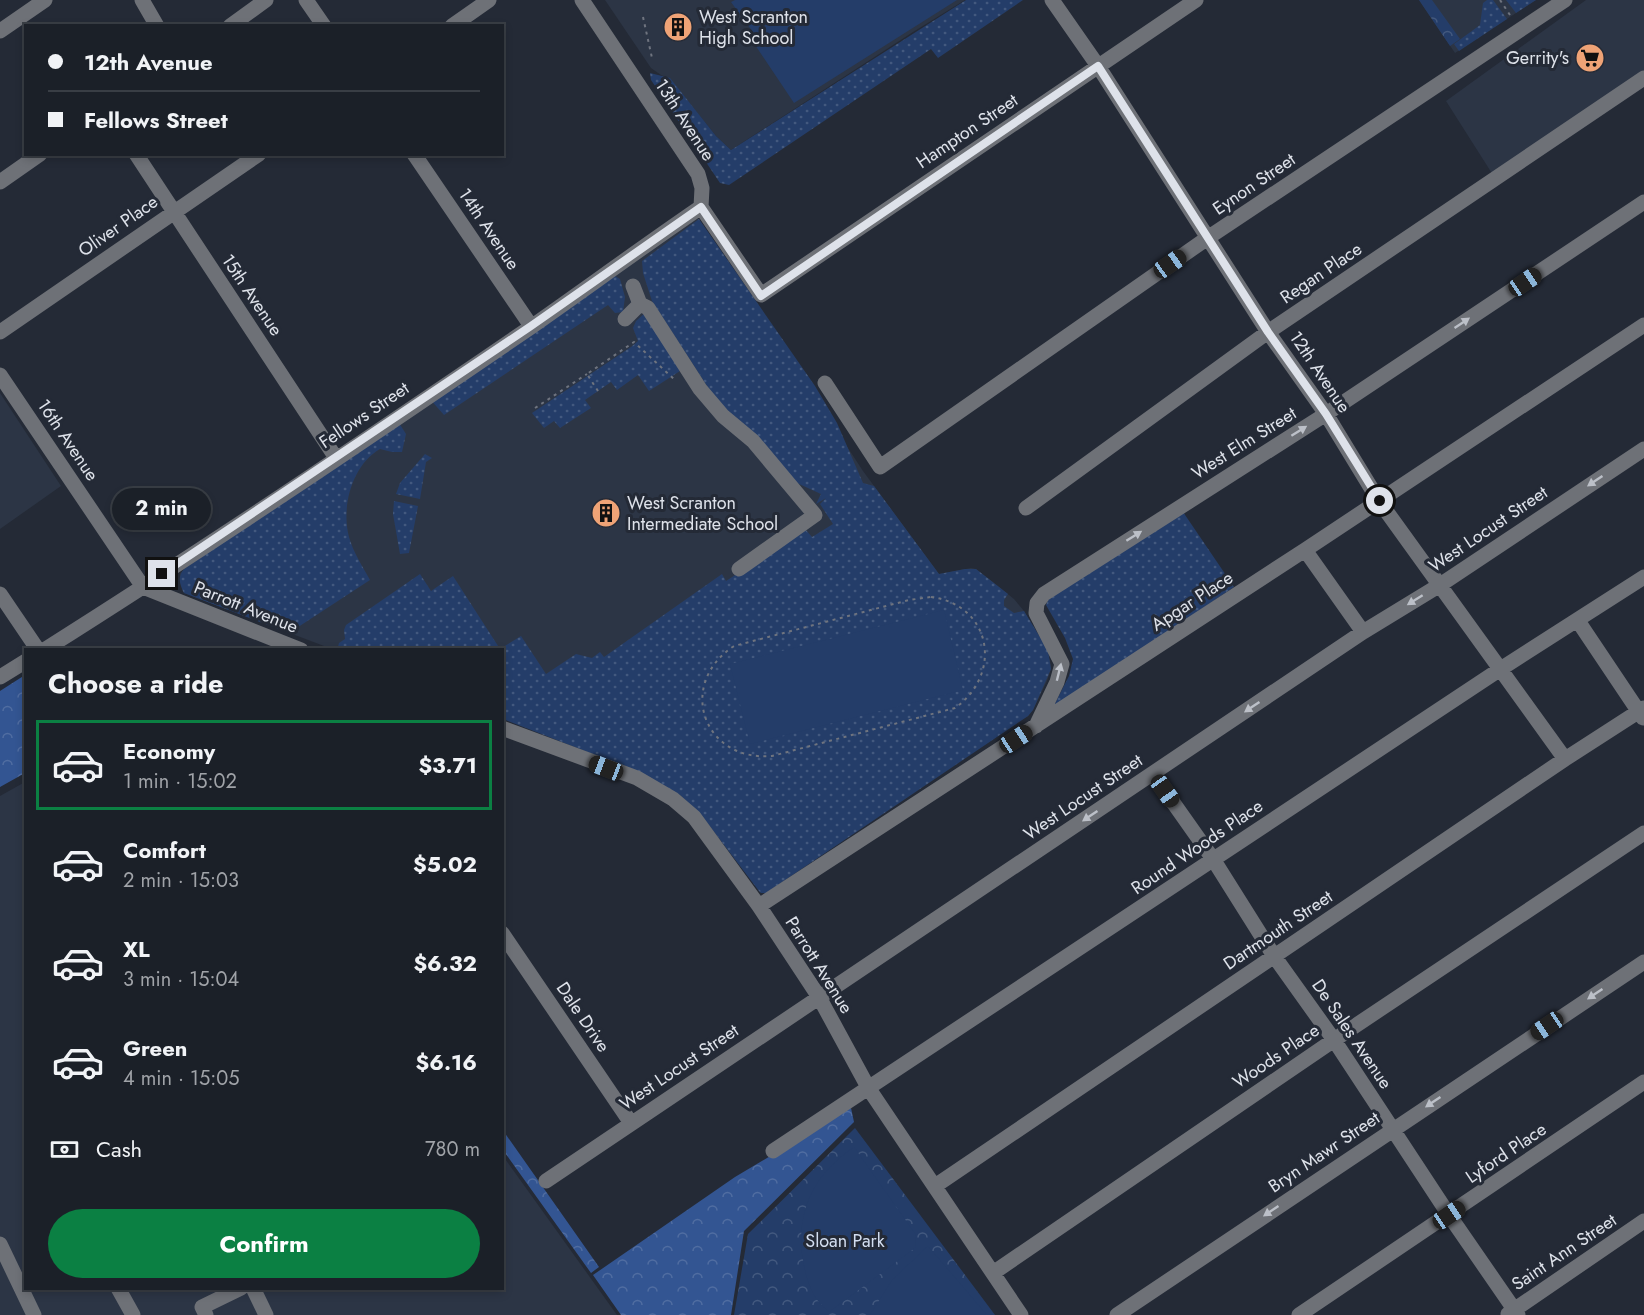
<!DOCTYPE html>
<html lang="en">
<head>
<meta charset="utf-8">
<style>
	body { margin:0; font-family:Jost,sans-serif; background:#282d34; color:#f1f3f6; height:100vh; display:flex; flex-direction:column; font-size:22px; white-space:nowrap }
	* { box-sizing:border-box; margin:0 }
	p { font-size:20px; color:#a0a3a8 }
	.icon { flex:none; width:33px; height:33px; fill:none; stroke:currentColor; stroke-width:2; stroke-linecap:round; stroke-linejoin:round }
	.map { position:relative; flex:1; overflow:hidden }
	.side { position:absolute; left:24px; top:648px; width:480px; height:642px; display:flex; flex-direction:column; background:#1b2028; border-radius:0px; box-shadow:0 3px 9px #0003,0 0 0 2px #393e45 }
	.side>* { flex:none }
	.top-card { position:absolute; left:24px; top:24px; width:480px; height:132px; border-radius:0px; box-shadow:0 3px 9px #0003,0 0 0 2px #393e45; display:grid; align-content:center; height:132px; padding:0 24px; background:#1b2028 }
	.end { position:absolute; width:27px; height:27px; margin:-14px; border:8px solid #dee2ea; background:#111; box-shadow:0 0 0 3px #111 }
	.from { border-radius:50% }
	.bubble { position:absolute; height:42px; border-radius:21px; background:#1b2028; box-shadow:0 3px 9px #0003,0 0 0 2px #393e45; font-size:20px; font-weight:700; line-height:42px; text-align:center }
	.car { position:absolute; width:18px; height:36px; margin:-18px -9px; border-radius:8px; box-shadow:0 0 4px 2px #0007; background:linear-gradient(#222 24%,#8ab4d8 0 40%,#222 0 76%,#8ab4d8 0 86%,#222 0) }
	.top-card b { display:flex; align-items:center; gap:21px; height:57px; font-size:22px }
	.top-card b+b { border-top:2px solid #393e45 }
	.top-card i { width:15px; height:15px; background:#f1f3f6 }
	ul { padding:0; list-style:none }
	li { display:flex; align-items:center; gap:18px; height:90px; margin:0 12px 9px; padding:0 12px; border:3px solid transparent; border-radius:0px }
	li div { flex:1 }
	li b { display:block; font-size:22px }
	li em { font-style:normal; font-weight:700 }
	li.current { border-color:#0b8043 }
	li>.icon { width:54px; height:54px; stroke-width:1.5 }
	h2 { padding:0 24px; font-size:27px; line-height:72px }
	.pay { display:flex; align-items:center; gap:15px; height:66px; padding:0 24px; font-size:22px }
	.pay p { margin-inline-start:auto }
	.action { display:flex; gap:12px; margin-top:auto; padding:12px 24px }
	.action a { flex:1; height:69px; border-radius:36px; background:#0b8043; color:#fff; font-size:24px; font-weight:700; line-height:69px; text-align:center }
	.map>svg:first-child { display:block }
	.built { fill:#2c3545 }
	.grass { fill:url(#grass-dots) }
	.forest { fill:url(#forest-crowns) }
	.park { fill:url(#park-crowns) }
	.garden { fill:#243d69 }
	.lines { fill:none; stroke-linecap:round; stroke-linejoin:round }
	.path { stroke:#6f747f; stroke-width:2; stroke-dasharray:3 4.5; stroke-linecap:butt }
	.minor { stroke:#6e7177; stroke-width:15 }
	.oneway { fill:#bcc0c8 }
	.route { stroke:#dee2ea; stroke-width:8 }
	.labels { text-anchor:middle; stroke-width:6; stroke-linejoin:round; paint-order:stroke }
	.poi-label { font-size:18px; fill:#dee2ea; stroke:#242a36; text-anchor:start }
	.street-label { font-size:18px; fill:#dee2ea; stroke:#242a36 }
	.park-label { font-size:18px; fill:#d3def0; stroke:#242a36 }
</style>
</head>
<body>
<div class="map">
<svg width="1644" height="1315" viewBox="0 0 1644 1315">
	<defs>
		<pattern id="grass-dots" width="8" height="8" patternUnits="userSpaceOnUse" patternTransform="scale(1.5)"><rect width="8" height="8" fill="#243d69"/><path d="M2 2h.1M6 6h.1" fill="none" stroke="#43597f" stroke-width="1.8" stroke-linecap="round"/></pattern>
		<pattern id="forest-crowns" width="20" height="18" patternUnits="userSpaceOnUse" patternTransform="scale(1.5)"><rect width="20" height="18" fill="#335592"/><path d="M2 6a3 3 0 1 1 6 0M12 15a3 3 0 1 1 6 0" fill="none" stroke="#506da1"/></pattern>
		<pattern id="park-crowns" width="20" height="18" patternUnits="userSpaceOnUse" patternTransform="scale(1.5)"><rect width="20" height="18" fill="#243d69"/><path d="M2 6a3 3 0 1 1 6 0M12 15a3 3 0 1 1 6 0" fill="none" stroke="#43597f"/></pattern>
	</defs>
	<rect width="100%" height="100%" fill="#242a36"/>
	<path class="built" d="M605 0H965L913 32 731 150 716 136 670 79 661 75 651 68Z
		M1419 0H1536L1455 53Z
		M1586 0H1644V71L1493 175 1446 101Z
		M694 212 863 471 939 574 971 568 976 569 989 579 1014 599 1024 611 1050 660 1051 669 1047 681 1033 710 1028 716 761 893 702 816 689 803 665 785 636 771 502 650 332 649 184 593 180 580V573Z
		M0 393 61 486 0 529Z
		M25 782 26 1288H502L503 1156 617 1315H0V796Z"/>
	<path class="grass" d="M966 0H1023L938 58 931 49 729 185 720 183 651 80 650 73 670 78 716 136 731 150Z
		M1487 0H1493L1507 19 1459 51 1454 44 1480 25 1483 3Z
		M1506 0H1536L1516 13Z
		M699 219 815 386 837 423 863 483 874 486 939 574 965 569H976L1008 594 1004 600V606L1014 613 1024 611 1048 650 1051 669 1033 710 1028 716 766 893H761L759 891 702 816 680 795 636 771 503 719 502 650H340L338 647 339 643 345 639 344 630 346 625 420 574 431 591 453 576 500 649 521 636 546 674 576 654 592 658 600 652 604 657 722 574 726 581 805 529 812 537 833 524 820 504 826 498 816 504 821 494 797 483 720 406 652 301 643 273 642 261Z
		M610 273 620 279 625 297 623 312 615 313 608 305 444 415 429 398Z
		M646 312 680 371 649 391 638 375 617 390 611 382 585 400 591 408 560 428 554 421 544 428 532 413 631 347 638 341 633 328 636 321Z
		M399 423 406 434 402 452H392L380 449C352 465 341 507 349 537 353 552 363 567 370 580L289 633 184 593C180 585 177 577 184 569Z
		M425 454 432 458 426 462 420 499 396 494 400 483Z
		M394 501 418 506 409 553 400 554 393 514Z
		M1181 509 1234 587 1051 711 1069 676 1073 659 1065 638 1046 605 1048 600Z"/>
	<path class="forest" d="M25 675V773L0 787V691Z
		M851 1108 854 1122 744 1231 731 1315H621L593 1275 735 1177Z
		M502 1129 599 1267 591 1273 503 1150Z"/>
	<path class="park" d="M1419 0H1432L1460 39 1450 46Z
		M855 1128 995 1315H734L748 1234Z"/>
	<path class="garden" d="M735 0H957L794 103 751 39 755 35 731 2Z
		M1186 597 1197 613 1180 624 1168 609Z
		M944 610 963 690 750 744 730 664Z
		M854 1147 916 1235 915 1248 829 1312C824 1307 817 1301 814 1295 807 1282 804 1268 802 1254 797 1207 816 1173 854 1147Z
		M928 1246 987 1315H870L892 1280Z"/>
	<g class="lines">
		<path class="path" d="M1500 0 1512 18
			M643 17 652 58
			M598 391 587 374 634 342 676 381
			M535 408 587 374
			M931 597C992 605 1003 674 955 708L772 756C703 762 676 684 734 646L909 600Z"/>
		<path class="minor" d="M142 0 157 26
			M306 0 324 26
			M582 0 698 174 702 188 701 207 761 295 1196 0
			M1052 0 1098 66 1268 332 1326 414 1379 501 1565 759
			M230 26 266 0
			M452 26 489 0
			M0 31 45 0
			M136 154 336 458
			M414 154 531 326
			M0 182 40 154
			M640 304 648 308 700 389 723 416 753 441 815 515 739 569
			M625 319 640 304 633 286
			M0 332 259 154
			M0 375 143 587 301 650
			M825 383 880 467 1209 237 1565 0
			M1026 508 1268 332 1644 78
			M1305 550 1363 632
			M0 594 38 650
			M1578 621 1643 718
			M44 650C209 546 370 437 531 327 588 287 644 246 701 207
			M0 677 26 661
			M1036 726 1057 682 1062 664 1036 613 1037 603 1044 594 1326 414 1644 202
			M502 728 637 778 673 799 694 817 759 906 819 997 869 1089 1021 1315
			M1153 774 1213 859 1274 956 1334 1040 1449 1215 1518 1315
			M759 906 1305 550 1644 325
			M502 933 631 1123
			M773 1151 1499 670 1644 577
			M546 1181 1363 632 1440 585 1644 449
			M935 1186 1565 759 1644 708
			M0 1244 34 1315
			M993 1273 1334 1040 1644 833
			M118 1288 133 1315
			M253 1288 266 1315
			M1508 1314 1644 1221
			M206 1315 202 1307 241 1288
			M1117 1315 1644 962
			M1299 1315 1644 1082"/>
	</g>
	<defs><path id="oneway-solid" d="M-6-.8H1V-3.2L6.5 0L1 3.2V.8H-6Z" transform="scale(1.5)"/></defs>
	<g class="oneway">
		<use href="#oneway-solid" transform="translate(1462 323) rotate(-34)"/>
		<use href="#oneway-solid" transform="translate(1299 431) rotate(-32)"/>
		<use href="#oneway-solid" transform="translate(1595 481) rotate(146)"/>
		<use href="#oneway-solid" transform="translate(1134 536) rotate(-32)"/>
		<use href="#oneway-solid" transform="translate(1415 600) rotate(148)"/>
		<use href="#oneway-solid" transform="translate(1059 672) rotate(-76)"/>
		<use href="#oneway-solid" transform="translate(1252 707) rotate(146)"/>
		<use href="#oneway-solid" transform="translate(1090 816) rotate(146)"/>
		<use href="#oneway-solid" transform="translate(1595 994) rotate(146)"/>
		<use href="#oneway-solid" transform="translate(1433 1102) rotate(146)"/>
		<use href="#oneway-solid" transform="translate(1271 1211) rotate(146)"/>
	</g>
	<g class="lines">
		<path class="route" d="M162 574 531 326 701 207 761 296 1098 66 1268 332 1326 414 1380 501"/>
	</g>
	<defs>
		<g id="building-disc" transform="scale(1.5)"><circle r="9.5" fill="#efa376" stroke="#242a36"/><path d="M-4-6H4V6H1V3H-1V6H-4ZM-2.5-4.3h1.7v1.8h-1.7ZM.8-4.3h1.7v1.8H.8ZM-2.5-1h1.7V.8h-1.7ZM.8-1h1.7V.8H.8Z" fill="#111"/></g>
		<g id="supermarket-disc" transform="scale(1.5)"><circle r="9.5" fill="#efa376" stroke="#242a36"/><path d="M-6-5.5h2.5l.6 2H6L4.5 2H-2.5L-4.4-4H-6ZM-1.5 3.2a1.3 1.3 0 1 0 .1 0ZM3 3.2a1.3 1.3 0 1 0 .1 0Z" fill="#111"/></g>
	</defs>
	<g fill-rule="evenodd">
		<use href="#building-disc" x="678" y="27"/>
		<use href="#supermarket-disc" x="1590" y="58"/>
		<use href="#building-disc" x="606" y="513"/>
	</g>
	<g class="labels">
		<g class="poi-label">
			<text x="699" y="23">West Scranton<tspan x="699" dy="21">High School</tspan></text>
			<text x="1569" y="64" text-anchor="end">Gerrity's</text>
			<text x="627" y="509">West Scranton<tspan x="627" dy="21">Intermediate School</tspan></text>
		</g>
		<g class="street-label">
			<text transform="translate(685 120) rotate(57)" y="6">13th Avenue</text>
			<text transform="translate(967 131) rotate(-34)" y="6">Hampton Street</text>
			<text transform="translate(1254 184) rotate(-34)" y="6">Eynon Street</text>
			<text transform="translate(118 226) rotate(-35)" y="6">Oliver Place</text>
			<text transform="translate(489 229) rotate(56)" y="6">14th Avenue</text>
			<text transform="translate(1321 273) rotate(-34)" y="6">Regan Place</text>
			<text transform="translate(252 295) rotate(56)" y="6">15th Avenue</text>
			<text transform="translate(1320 372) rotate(56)" y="6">12th Avenue</text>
			<text transform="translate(364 415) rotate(-34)" y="6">Fellows Street</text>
			<text transform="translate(68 440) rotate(56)" y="6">16th Avenue</text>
			<text transform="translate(1244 443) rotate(-32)" y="6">West Elm Street</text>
			<text transform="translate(1488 529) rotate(-34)" y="6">West Locust Street</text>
			<text transform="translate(1192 601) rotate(-33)" y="6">Apgar Place</text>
			<text transform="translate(246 607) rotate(22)" y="6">Parrott Avenue</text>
			<text transform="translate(1083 797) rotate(-34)" y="6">West Locust Street</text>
			<text transform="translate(1197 847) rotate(-34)" y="6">Round Woods Place</text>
			<text transform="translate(1278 930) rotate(-34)" y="6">Dartmouth Street</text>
			<text transform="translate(819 965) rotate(58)" y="6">Parrott Avenue</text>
			<text transform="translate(583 1017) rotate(56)" y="6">Dale Drive</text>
			<text transform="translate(1352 1034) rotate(56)" y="6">De Sales Avenue</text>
			<text transform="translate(1276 1056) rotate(-34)" y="6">Woods Place</text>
			<text transform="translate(679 1067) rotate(-34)" y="6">West Locust Street</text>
			<text transform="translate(1324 1152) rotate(-34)" y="6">Bryn Mawr Street</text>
			<text transform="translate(1506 1153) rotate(-34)" y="6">Lyford Place</text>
			<text transform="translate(1564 1252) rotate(-34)" y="6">Saint Ann Street</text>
		</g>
		<g class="park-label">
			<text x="845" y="1247">Sloan Park</text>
		</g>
	</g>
</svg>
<i class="end from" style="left:1380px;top:501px"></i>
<i class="end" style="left:162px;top:574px"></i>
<div class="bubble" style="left:112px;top:488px;width:99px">2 min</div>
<i class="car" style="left:1170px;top:264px;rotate:55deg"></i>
<i class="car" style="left:1525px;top:282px;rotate:56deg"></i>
<i class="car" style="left:1016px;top:739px;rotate:57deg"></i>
<i class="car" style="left:606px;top:768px;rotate:291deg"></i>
<i class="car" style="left:1165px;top:791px;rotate:145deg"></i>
<i class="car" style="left:1547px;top:1026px;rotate:236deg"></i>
<i class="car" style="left:1449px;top:1215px;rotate:56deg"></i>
<div class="top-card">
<b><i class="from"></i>12th Avenue</b>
<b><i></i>Fellows Street</b>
</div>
<section class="side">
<h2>Choose a ride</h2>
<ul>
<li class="current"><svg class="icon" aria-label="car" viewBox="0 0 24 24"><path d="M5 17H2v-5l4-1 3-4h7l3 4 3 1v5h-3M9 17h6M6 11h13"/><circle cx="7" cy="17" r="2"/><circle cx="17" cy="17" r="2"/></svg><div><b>Economy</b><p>1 min · 15:02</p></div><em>$3.71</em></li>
<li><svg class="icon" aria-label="car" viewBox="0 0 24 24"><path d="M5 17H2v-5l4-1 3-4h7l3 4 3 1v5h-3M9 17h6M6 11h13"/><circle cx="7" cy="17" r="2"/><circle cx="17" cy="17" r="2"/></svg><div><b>Comfort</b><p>2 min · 15:03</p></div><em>$5.02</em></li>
<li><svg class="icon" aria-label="car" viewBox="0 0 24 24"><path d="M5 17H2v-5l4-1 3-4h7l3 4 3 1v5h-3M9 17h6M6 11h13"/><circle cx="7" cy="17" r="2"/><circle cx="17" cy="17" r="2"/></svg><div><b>XL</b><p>3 min · 15:04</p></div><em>$6.32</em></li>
<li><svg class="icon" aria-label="car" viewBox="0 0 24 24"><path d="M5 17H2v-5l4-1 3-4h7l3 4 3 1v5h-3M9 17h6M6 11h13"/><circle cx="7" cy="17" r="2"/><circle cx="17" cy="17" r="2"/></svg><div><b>Green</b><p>4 min · 15:05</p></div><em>$6.16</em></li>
</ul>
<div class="pay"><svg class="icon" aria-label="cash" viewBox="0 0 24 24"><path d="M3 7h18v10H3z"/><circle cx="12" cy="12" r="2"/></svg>Cash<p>780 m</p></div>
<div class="action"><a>Confirm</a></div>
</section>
</div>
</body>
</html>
